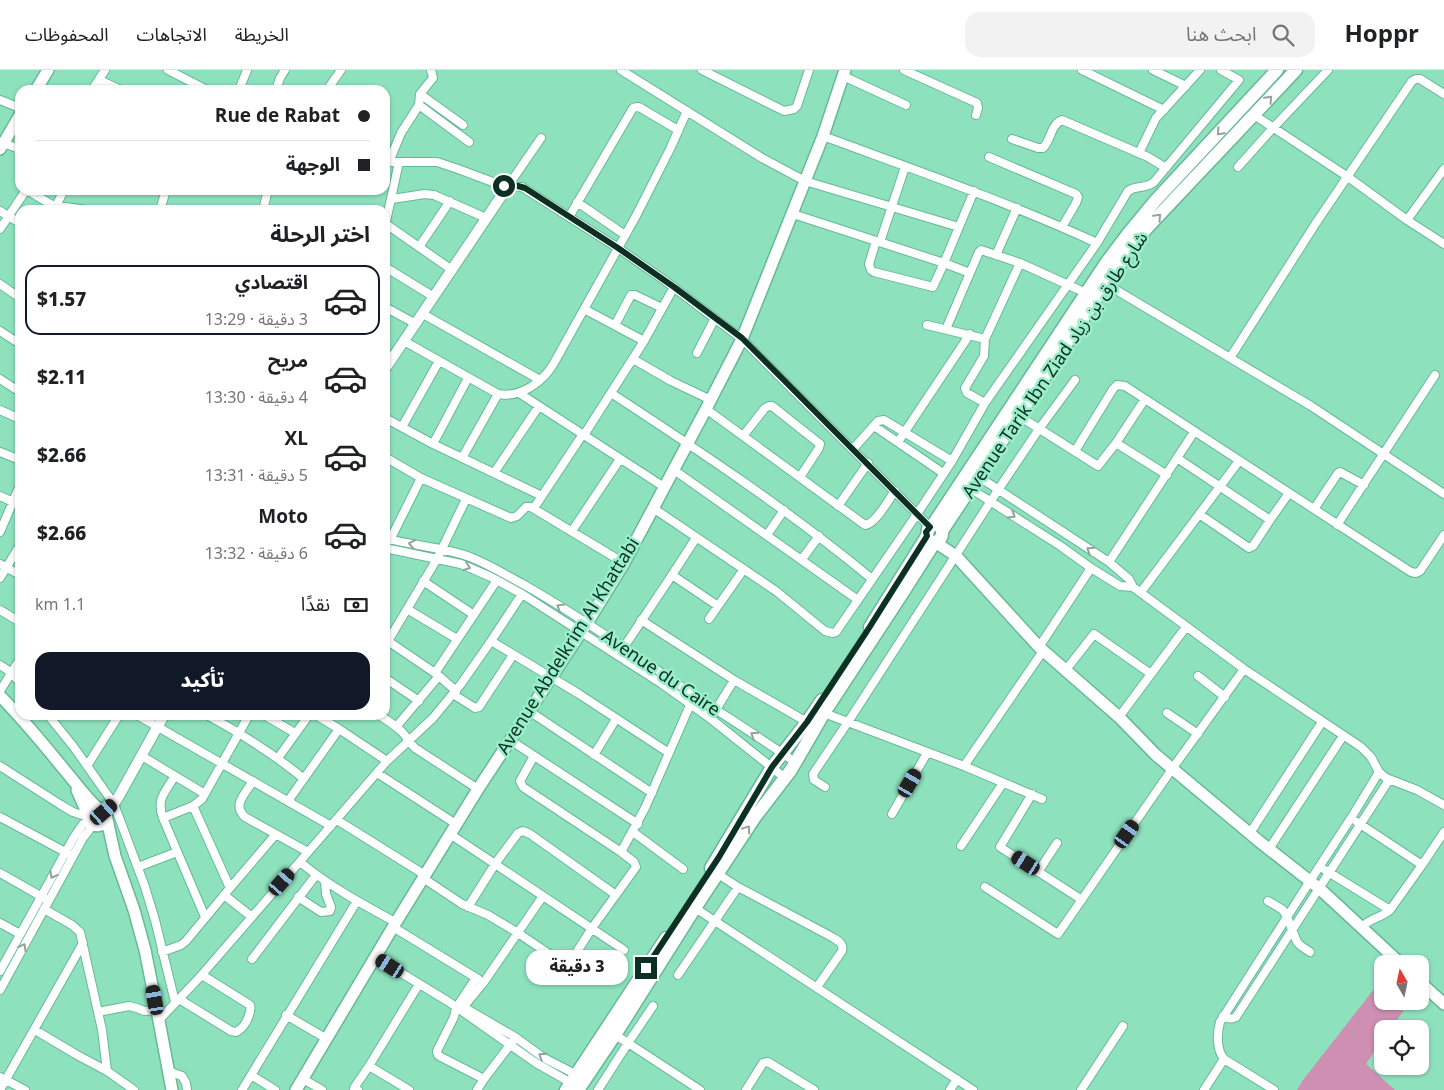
<!DOCTYPE html>
<html lang="ar">
<head>
<meta charset="utf-8">
<style>
	body { margin:0; font-family:Georgia,"Noto Sans Arabic",serif; background:#f2f2f2; color:#202124; direction:rtl; height:100vh; display:flex; flex-direction:column; font-size:19px; white-space:nowrap }
	* { box-sizing:border-box; margin:0 }
	p { font-size:16px; color:#757577 }
	.icon { flex:none; width:28px; height:28px; fill:none; stroke:currentColor; stroke-width:2; stroke-linecap:round; stroke-linejoin:round }
	.map { position:relative; flex:1; overflow:hidden; direction:ltr }
	.panel { position:absolute; left:15px; top:135px; width:375px; height:515px; display:flex; flex-direction:column; background:#fff; border-radius:15px; box-shadow:0 1px 4px #0004; direction:rtl }
	.panel>* { flex:none }
	.guide { position:absolute; left:15px; top:15px; width:375px; height:110px; border-radius:15px; box-shadow:0 1px 4px #0004; direction:rtl; display:grid; align-content:center; height:110px; padding:0 20px; background:#fff }
	.needle { width:32px; rotate:351deg }
	.buttons { position:absolute; left:1374px; top:885px; display:grid; gap:10px }
	.buttons a { display:grid; place-items:center; width:55px; height:55px; border-radius:10px; background:#fff; box-shadow:0 1px 4px #0004; font-size:25px }
	.end { position:absolute; width:22px; height:22px; margin:-11px; border:6px solid #0c3023; background:#fff; box-shadow:0 0 0 2px #fff }
	.from { border-radius:50% }
	.bubble { position:absolute; height:35px; border-radius:15px; background:#fff; box-shadow:0 1px 4px #0004; font-size:16px; font-weight:800; line-height:35px; text-align:center; direction:rtl }
	.car { position:absolute; width:15px; height:30px; margin:-15px -8px; border-radius:6px; box-shadow:0 0 4px 1px #0007; background:linear-gradient(#222 24%,#8ab4d8 0 40%,#222 0 76%,#8ab4d8 0 86%,#222 0) }
	.guide b { display:flex; align-items:center; gap:18px; height:48px; font-size:19px }
	.guide b+b { border-top:1px solid #e0e0e0 }
	.guide i { width:12px; height:12px; background:#202124 }
	ul { padding:0; list-style:none }
	li { display:flex; align-items:center; gap:15px; height:70px; margin:0 10px 8px; padding:0 10px; border:2px solid transparent; border-radius:15px }
	li div { flex:1 }
	li b { display:block; font-size:19px }
	li em { font-style:normal; font-weight:800 }
	li.selected { border-color:#111827 }
	li>.icon { width:45px; height:45px; stroke-width:1.5 }
	h2 { padding:0 20px; font-size:22px; line-height:60px }
	.pay { display:flex; align-items:center; gap:12px; height:55px; padding:0 20px; font-size:19px }
	.pay p { margin-inline-start:auto }
	.cta { display:flex; gap:10px; margin-top:auto; padding:10px 20px }
	.cta a { flex:1; height:58px; border-radius:15px; background:#111827; color:#fff; font-size:20px; font-weight:800; line-height:58px; text-align:center }
	header { display:flex; align-items:center; gap:30px; box-sizing:border-box; height:70px; padding:0 25px; background:#fff; border-bottom:1px solid #e0e0e0 }
	header strong { font-size:24px }
	nav { display:flex; gap:28px; margin-inline-start:auto; font-size:18px }
	.search { width:350px; height:45px; background:#f2f2f2; display:flex; align-items:center; gap:12px; box-sizing:border-box; padding:0 18px; border-radius:15px; color:#757577; font-size:19px }
	.map>svg:first-child { display:block }
	.green { fill:#ce8fb2 }
	.lines { fill:none; stroke-linecap:round; stroke-linejoin:round }
	.minor-casing { stroke:#66b997; stroke-width:10 }
	.tertiary-casing { stroke:#66b997; stroke-width:12 }
	.secondary-casing { stroke:#66b997; stroke-width:14 }
	.primary-casing { stroke:#66b997; stroke-width:15 }
	.minor { stroke:#fff; stroke-width:8 }
	.tertiary { stroke:#fff; stroke-width:10 }
	.secondary { stroke:#fff; stroke-width:11 }
	.primary { stroke:#fff; stroke-width:12 }
	.oneway { stroke:#92a29c }
	.route { stroke:#0c3023; stroke-width:6 }
	.labels { text-anchor:middle; stroke-width:5; stroke-linejoin:round; paint-order:stroke }
	.street-label { font-size:18px; fill:#0c3023; stroke:#9aeeca }
</style>
</head>
<body>
<header>
<strong>Hoppr</strong>
<div class="search"><svg class="icon" aria-label="search" viewBox="0 0 24 24"><circle cx="10" cy="10" r="6"/><path d="M15 15l6 6"/></svg>ابحث هنا</div>
<nav><a>الخريطة</a><a>الاتجاهات</a><a>المحفوظات</a></nav>
</header>
<div class="map">
<svg width="1444" height="1020" viewBox="0 0 1444 1020">
	<rect width="100%" height="100%" fill="#8de1bd"/>
	<path class="green" d="M1382 909V931H1410L1391 959H1382V970L1366 994 1395 1020H1297L1303 1010Z"/>
	<g class="lines">
		<g class="minor-casing">
			<path id="minor" d="M168 0 207 20
				M621 0 762 88 805 111 959 157
				M702 0 784 41 794 39 797 36 809 0
				M904 0 977 33 978 38 976 45
				M1082 0 1164 40
				M1153 0 1186 16
				M843 6 906 35
				M99 10 121 20
				M92 20 105 0
				M239 20 247 0
				M276 20 280 8 285 0
				M327 20 341 0
				M420 24 463 55
				M0 30 20 38
				M419 35 469 72
				M1254 45 1348 107 1407 150 1444 174
				M823 66C915 100 1008 132 1097 173
				M1012 69 1038 78H1043C1051 70 1051 54 1062 50L1148 87 1166 98
				M3 73 20 79
				M1139 83 1156 48 1200 0
				M989 87 1076 124 1078 127 1076 133 1062 157
				M385 92H437L458 99 498 114 522 117 618 178 664 210 742 269 930 457
				M389 92 401 63 419 35 420 24 433 8 431 0
				M1238 97 1273 58 1328 0
				M508 116 541 68
				M27 120 52 135 87 140
				M392 129 425 124 434 125 486 148
				M577 132 625 165
				M56 136 64 120
				M160 140 166 120
				M185 140H187
				M263 140 268 120
				M0 141 20 153
				M793 144 944 193 970 203
				M569 147 633 38 637 37H639L678 60
				M1407 150 1444 99
				M386 154 452 200
				M385 156 399 92
				M0 159 26 120
				M876 171 869 194 871 200 874 202 933 217 944 193 974 121
				M880 172 905 97
				M419 177 450 131
				M996 185 1017 138
				M385 197 434 227
				M0 214 20 228
				M1106 214 1311 336 1444 424
				M385 237 416 254
				M584 239 644 271
				M423 244 540 310
				M615 255 631 225H635L662 238
				M927 255 985 269 1020 193
				M946 259 979 182 981 180 1020 193 1086 223
				M0 261 20 274
				M985 269 984 286 965 318 967 323 985 333
				M404 271 498 324C521 328 543 312 554 293L636 146 670 79 687 41
				M697 283 715 248
				M1230 288 1316 153 1412 11 1416 9H1420L1444 24
				M633 289 671 311 711 330
				M0 309 20 322
				M519 323 664 417
				M611 323C701 382 790 441 872 509
				M706 339 865 455C876 454 888 430 895 421
				M0 340 20 349
				M1019 346 1098 396 1116 373 1145 329
				M385 348 433 374 542 426
				M874 356 943 403
				M402 357 439 291
				M584 365 644 271 674 217
				M743 366 765 338 769 336H772L820 374 819 378 800 407
				M898 372 970 264
				M1116 373 1167 405
				M433 374 468 308
				M853 379 878 351 884 350 952 391
				M1075 381 1113 319 1117 315 1125 316 1360 469 1411 502 1416 503 1420 501 1444 465
				M0 382 20 390
				M385 387 421 408 511 448 517 446 526 437H531L624 493
				M462 388 498 324
				M1177 388 1270 450 1289 423
				M674 400 858 530
				M494 403 539 336
				M979 407 1109 492 1129 509 1133 517 1244 599 1361 677 1371 687 1379 702 1386 708 1417 720 1444 735
				M971 419 1059 475 1091 498 1120 516 1133 517
				M0 426 13 432
				M838 436 868 393
				M534 438 583 364
				M653 438 776 521 825 561 833 563 836 562 917 444 952 391 985 333 1097 173 1128 121C1136 115 1146 119 1154 112L1239 10 1221 0
				M1314 439 1338 403 1340 402 1364 415
				M1199 444 1249 478 1253 476 1270 450
				M1337 455 1435 305
				M572 461 620 389
				M0 462 20 415
				M767 465 784 440
				M385 468C413 476 443 477 470 487 488 494 504 504 521 513 567 539 612 569 656 599 701 631 749 660 795 692
				M696 468 672 505 718 536 744 499
				M390 470 421 408
				M385 478 461 494 491 507 522 524 662 614 711 649 785 708
				M802 489 819 466
				M1109 492 1194 362
				M0 494 20 505
				M0 508 20 475
				M423 511 474 545
				M1141 522 1239 391
				M407 539 457 569
				M0 540 20 552
				M709 549 718 536
				M641 550 734 610 807 652
				M385 569 435 603 497 510
				M491 571 522 524
				M385 576 437 489 466 429
				M624 577 672 505
				M1039 577 1091 498
				M0 595 12 603 20 613
				M1065 601 1094 564 1151 604
				M1198 606 1225 627
				M385 608 419 631
				M0 621 20 589
				M453 624 475 638 479 637 513 585
				M529 641 652 723
				M714 643 734 610
				M824 643 964 696 1043 581
				M1167 643 1198 664
				M48 645 73 676 114 734 145 817 155 850 175 932
				M137 645 331 756
				M207 645C242 664 274 684 304 709
				M264 645 295 663
				M316 645 339 659
				M379 645C387 650 396 656 402 662 408 668 409 673 415 678L478 719
				M1119 647 1186 557
				M396 657 439 606 456 621
				M510 670 638 754
				M594 685 616 649
				M142 686 175 706C165 722 156 729 163 748L205 847
				M534 686 520 711 523 717 621 782 645 738 690 635
				M278 688 309 645
				M0 696 61 735 73 742 88 747
				M87 696 119 645
				M964 696 1042 729
				M377 703 456 754
				M175 706 205 724
				M253 711C245 724 232 735 245 747L308 782
				M825 717 814 710 813 704 848 652 998 420 1039 359 1075 310
				M1032 724 1000 777 1082 830
				M288 731 339 659 387 691
				M193 736 202 729 249 645
				M892 744 927 683
				M0 747 69 784
				M337 750 425 805
				M1357 752 1422 795
				M633 762 683 799
				M1250 763 1322 652
				M450 764 624 880
				M961 776 1003 713
				M1269 779 1343 666
				M300 792C329 816 362 834 395 852
				M138 797 177 782
				M1325 800 1390 840
				M1038 802 1057 773
				M0 803 44 828
				M718 804 738 817 832 867C838 871 844 873 842 881L817 917
				M423 808 462 834 488 845 518 863 567 896
				M985 817 1058 864 1172 699 1244 599
				M230 818 276 764
				M224 825 252 847
				M298 827 321 842 330 841 331 837 326 824 325 812
				M1268 831 1283 840 1287 847 1297 872 1301 876 1310 882
				M468 837 495 794 518 763 523 761 530 764 616 825
				M695 838 973 1020
				M44 839 72 855 80 862 102 960 107 1001 134 1020
				M0 853 20 864
				M393 857 478 909
				M1362 857C1370 848 1381 848 1390 840L1422 795 1444 762
				M162 882 181 875 186 871 230 818 193 736 163 748
				M375 887 449 932 536 993 573 1014
				M252 889 316 805
				M0 901 74 767 83 754 89 751
				M564 902 592 858 636 797 634 792 621 782
				M678 905 738 817
				M476 908 456 938 454 947 437 981 438 985 441 987 484 1009 477 1020
				M0 920 83 768 93 755
				M179 929 231 961C235 962 236 963 239 960 246 956 252 941 250 935L202 905
				M460 935 515 967 544 988 579 1006
				M461 940 484 912 543 826
				M98 942 129 936 137 938 144 941 157 940
				M286 945 327 969
				M1223 946C1228 948 1231 950 1236 947L1389 710
				M159 950 199 908 387 691 433 648 461 614 491 571 579 624 669 683
				M35 960 77 985 107 1001
				M615 965 628 973 653 936
				M369 996 419 914
				M168 1001 182 1006 186 1013 187 1020
				M251 1005 275 1020
				M0 1007 25 1020
				M303 1009 322 1020
				M484 1009 513 971
				M0 1020 83 873
				M242 1020 357 831
				M358 1020 354 1018 369 996 409 1020
				M598 1020 628 973 700 1020
				M746 1020 763 993 768 992 814 1020
				M950 1020 957 1009
				M1081 1020 1123 956
				M1204 1020 1224 989
				M1274 1020 1224 989C1216 979 1217 963 1220 952L1310 811 1351 748 1379 702"/>
		</g>
		<g class="tertiary-casing">
			<path id="tertiary" d="M385 299 508 116
				M104 742 114 734 119 726 164 645"/>
		</g>
		<g class="secondary-casing">
			<path id="secondary" d="M36 20 48 0
				M0 79 20 45
				M935 472 956 486 1039 577 1119 647 1156 685 1260 772 1320 819 1401 894
				M0 626C26 652 48 680 72 709 78 716 90 732 98 738 102 741 104 740 106 745L115 786 134 840 145 880 157 940 172 1020
				M77 720 88 745 90 753C96 758 103 756 106 749
				M1420 912 1444 934
				M296 1020 393 857 478 719 587 553 624 493 706 339 742 269 823 66 845 0"/>
		</g>
		<g class="primary-casing">
			<path id="primary" d="M870 557 927 466 928 459 932 456 1106 193 1127 165 1155 131 1277 0
				M711 798 772 697 807 652 822 630
				M566 1020 666 868
				M578 1020 615 965 695 838 755 747 791 700 824 643 902 524 935 472C940 470 943 467 942 461L1106 214 1129 181 1146 159 1296 0"/>
		</g>
		<use href="#minor" class="minor"/>
		<use href="#tertiary" class="tertiary"/>
		<use href="#secondary" class="secondary"/>
		<use href="#primary" class="primary"/>
	</g>
	<defs><path id="oneway-chevron" d="M-2-3.5L2.5 0L-2 3.5" fill="none" stroke-width="1.6" stroke-linecap="round" stroke-linejoin="round" transform="scale(1.25)"/></defs>
	<g class="oneway">
		<use href="#oneway-chevron" transform="translate(1269 29) rotate(-47)"/>
		<use href="#oneway-chevron" transform="translate(1220 62) rotate(133)"/>
		<use href="#oneway-chevron" transform="translate(1158 147) rotate(-47)"/>
		<use href="#oneway-chevron" transform="translate(1012 445) rotate(32)"/>
		<use href="#oneway-chevron" transform="translate(412 474) rotate(-169)"/>
		<use href="#oneway-chevron" transform="translate(1090 480) rotate(-147)"/>
		<use href="#oneway-chevron" transform="translate(467 497) rotate(20)"/>
		<use href="#oneway-chevron" transform="translate(560 537) rotate(-149)"/>
		<use href="#oneway-chevron" transform="translate(754 665) rotate(-147)"/>
		<use href="#oneway-chevron" transform="translate(747 759) rotate(-56)"/>
		<use href="#oneway-chevron" transform="translate(53 805) rotate(119)"/>
		<use href="#oneway-chevron" transform="translate(23 877) rotate(-61)"/>
		<use href="#oneway-chevron" transform="translate(542 986) rotate(-147)"/>
	</g>
	<g class="lines">
		<path class="route" d="M504 116H518L525 118 618 178 674 217 742 268 930 457 926 462 927 466 869 558 807 652 772 697 719 787 646 898"/>
	</g>
	<g class="labels">
		<g class="street-label">
			<text transform="translate(1055 295) rotate(-56)" y="6">Avenue Tarik Ibn Ziad شارع طارق بن زياد</text>
			<text transform="translate(568 576) rotate(-58)" y="6">Avenue Abdelkrim Al Khattabi</text>
			<text transform="translate(661 603) rotate(34)" y="6">Avenue du Caire</text>
		</g>
	</g>
</svg>
<div class="buttons">
<a><svg class="needle" viewBox="-14 -14 28 28"><path d="M0-13l5 13h-10z" fill="#e53935"/><path d="M0 13l5-13h-10z" fill="#757577"/></svg></a>
<a><svg class="icon" aria-label="locate" viewBox="0 0 24 24"><circle cx="12" cy="12" r="6"/><path d="M12 2v4M12 18v4M2 12h4M18 12h4"/></svg></a>
</div>
<i class="end from" style="left:504px;top:116px"></i>
<i class="end" style="left:646px;top:898px"></i>
<div class="bubble" style="left:526px;top:880px;width:102px">3 دقيقة</div>
<i class="car" style="left:910px;top:713px;rotate:30deg"></i>
<i class="car" style="left:104px;top:742px;rotate:49deg"></i>
<i class="car" style="left:1127px;top:764px;rotate:35deg"></i>
<i class="car" style="left:1026px;top:793px;rotate:303deg"></i>
<i class="car" style="left:282px;top:812px;rotate:41deg"></i>
<i class="car" style="left:390px;top:896px;rotate:302deg"></i>
<i class="car" style="left:155px;top:930px;rotate:350deg"></i>
<div class="guide">
<b><i class="from"></i>Rue de Rabat</b>
<b><i></i>الوجهة</b>
</div>
<section class="panel">
<h2>اختر الرحلة</h2>
<ul>
<li class="selected"><svg class="icon" aria-label="car" viewBox="0 0 24 24"><path d="M5 17H2v-5l4-1 3-4h7l3 4 3 1v5h-3M9 17h6M6 11h13"/><circle cx="7" cy="17" r="2"/><circle cx="17" cy="17" r="2"/></svg><div><b>اقتصادي</b><p>3 دقيقة · 13:29</p></div><em>$1.57</em></li>
<li><svg class="icon" aria-label="car" viewBox="0 0 24 24"><path d="M5 17H2v-5l4-1 3-4h7l3 4 3 1v5h-3M9 17h6M6 11h13"/><circle cx="7" cy="17" r="2"/><circle cx="17" cy="17" r="2"/></svg><div><b>مريح</b><p>4 دقيقة · 13:30</p></div><em>$2.11</em></li>
<li><svg class="icon" aria-label="car" viewBox="0 0 24 24"><path d="M5 17H2v-5l4-1 3-4h7l3 4 3 1v5h-3M9 17h6M6 11h13"/><circle cx="7" cy="17" r="2"/><circle cx="17" cy="17" r="2"/></svg><div><b>XL</b><p>5 دقيقة · 13:31</p></div><em>$2.66</em></li>
<li><svg class="icon" aria-label="car" viewBox="0 0 24 24"><path d="M5 17H2v-5l4-1 3-4h7l3 4 3 1v5h-3M9 17h6M6 11h13"/><circle cx="7" cy="17" r="2"/><circle cx="17" cy="17" r="2"/></svg><div><b>Moto</b><p>6 دقيقة · 13:32</p></div><em>$2.66</em></li>
</ul>
<div class="pay"><svg class="icon" aria-label="cash" viewBox="0 0 24 24"><path d="M3 7h18v10H3z"/><circle cx="12" cy="12" r="2"/></svg>نقدًا<p>1.1 km</p></div>
<div class="cta"><a>تأكيد</a></div>
</section>
</div>
</body>
</html>
